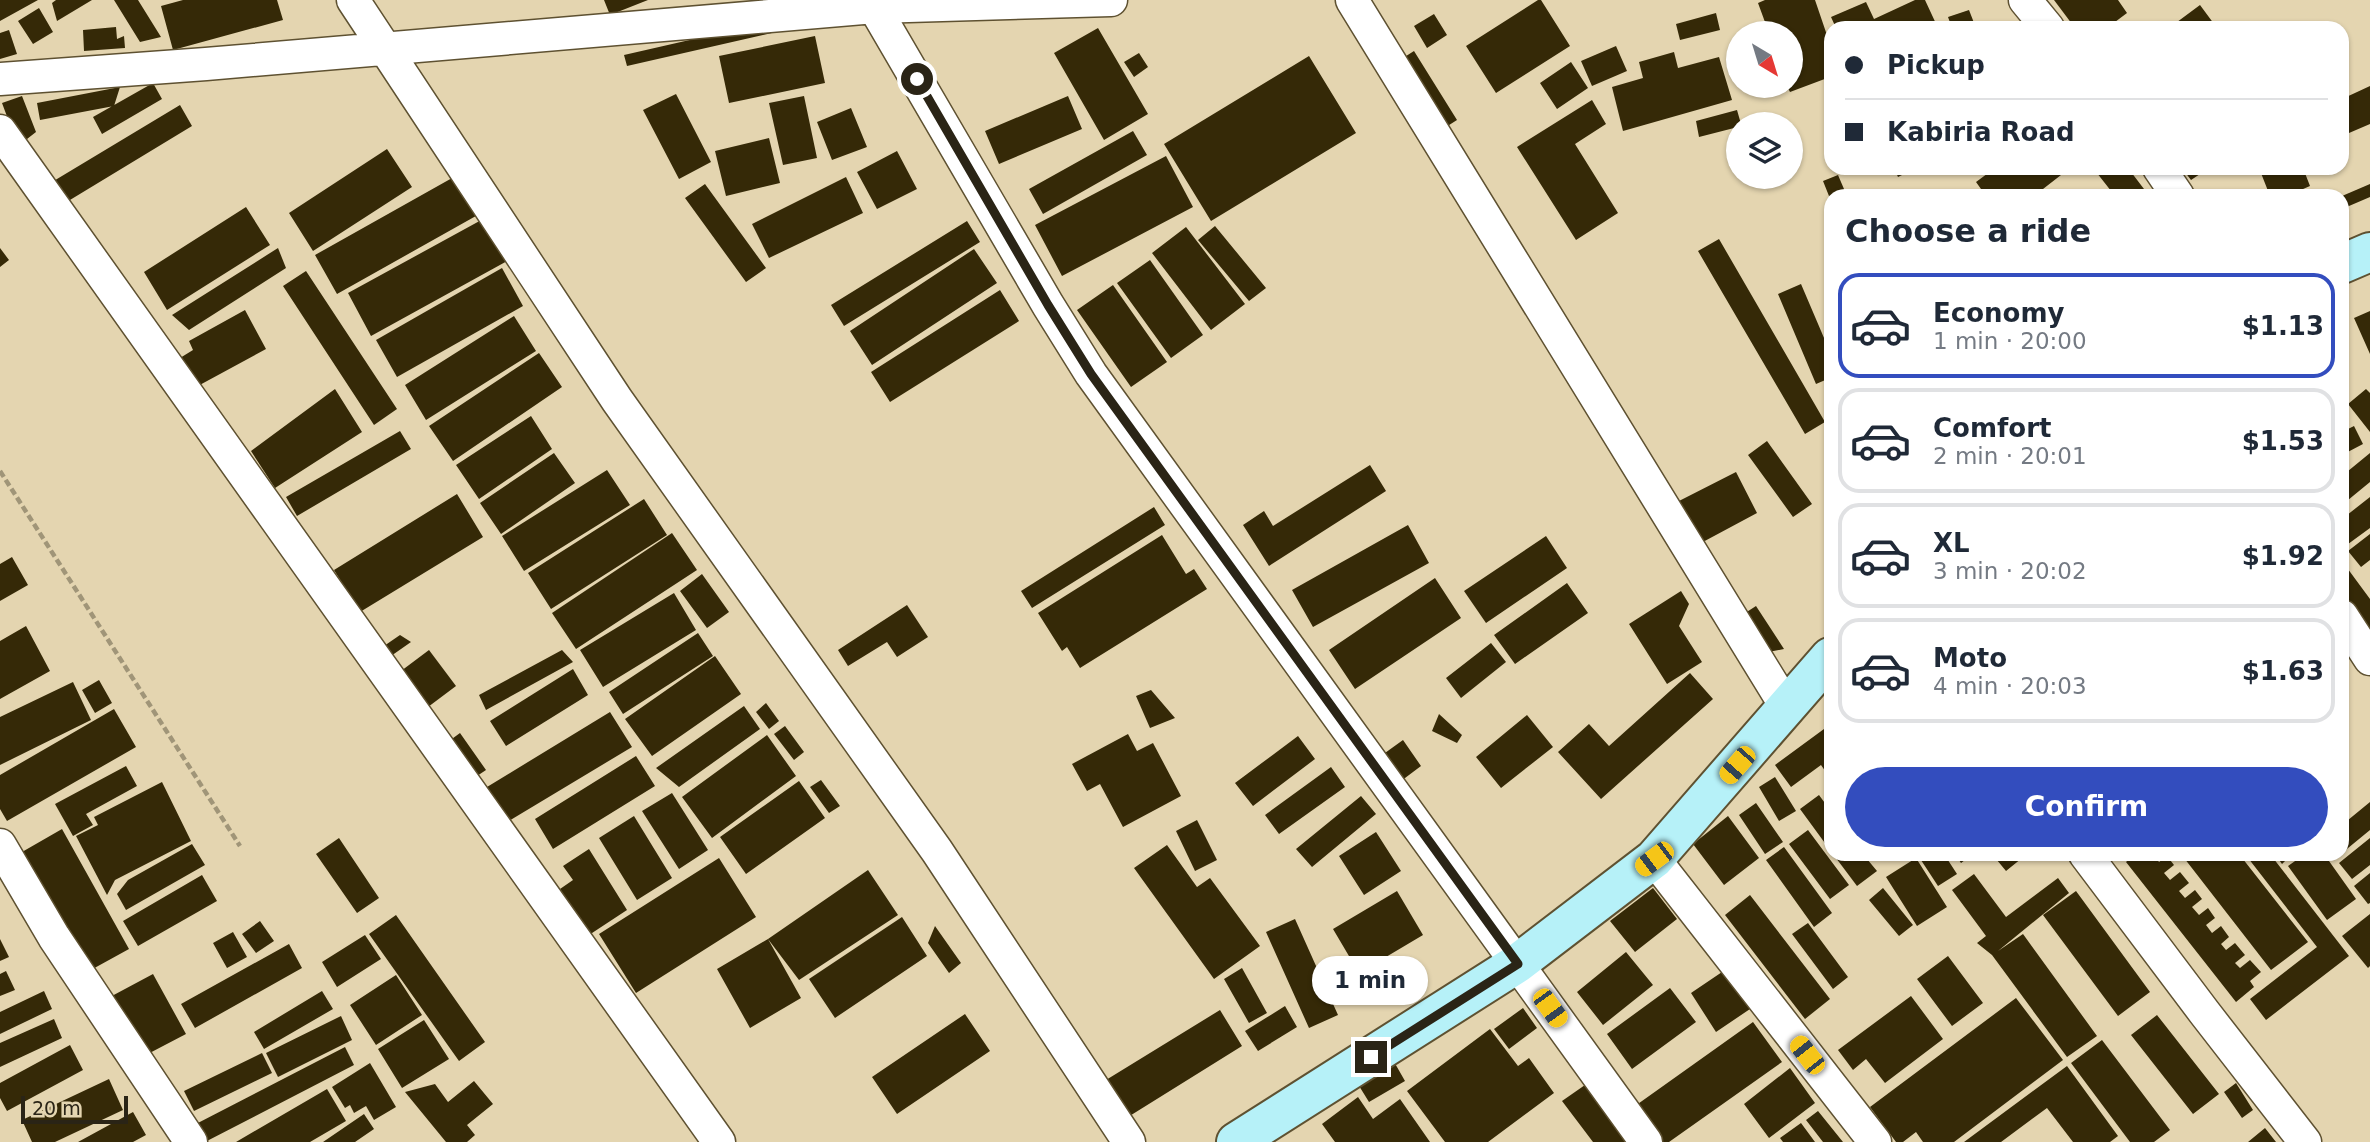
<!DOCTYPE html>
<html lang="en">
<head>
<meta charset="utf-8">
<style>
	body { margin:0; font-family:"DejaVu Sans",sans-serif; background:#f2f2f3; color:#1f2937; height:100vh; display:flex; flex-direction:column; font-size:26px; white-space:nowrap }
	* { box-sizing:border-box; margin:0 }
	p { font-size:23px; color:#747a83 }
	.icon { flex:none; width:38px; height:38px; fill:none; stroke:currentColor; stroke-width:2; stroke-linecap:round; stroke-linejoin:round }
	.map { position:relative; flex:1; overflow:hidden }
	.panel { position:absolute; left:1824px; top:189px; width:525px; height:672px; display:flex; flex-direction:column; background:#fff; border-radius:21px; box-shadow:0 2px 5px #0004 }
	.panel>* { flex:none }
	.top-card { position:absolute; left:1824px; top:21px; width:525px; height:154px; border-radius:21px; box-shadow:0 2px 5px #0004; display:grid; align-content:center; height:154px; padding:0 21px; background:#fff }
	.needle { width:46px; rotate:142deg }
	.fabs { position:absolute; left:1726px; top:21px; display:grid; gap:14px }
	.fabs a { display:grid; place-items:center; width:77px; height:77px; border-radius:50%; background:#fff; box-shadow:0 2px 5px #0004; font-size:35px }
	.scale { position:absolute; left:21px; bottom:18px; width:107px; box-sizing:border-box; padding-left:7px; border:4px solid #2a2416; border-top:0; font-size:19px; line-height:24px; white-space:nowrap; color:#2a2416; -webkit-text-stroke:5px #e4d5b0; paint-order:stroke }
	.end { position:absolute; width:32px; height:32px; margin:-16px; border:9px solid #2a2416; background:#fff; box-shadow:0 0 0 4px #fff }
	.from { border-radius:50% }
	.bubble { position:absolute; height:49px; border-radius:24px; background:#fff; box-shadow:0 2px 5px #0004; font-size:23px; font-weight:700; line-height:49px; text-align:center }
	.car { position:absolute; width:21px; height:42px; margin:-21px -10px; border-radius:9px; box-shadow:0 0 5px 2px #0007; background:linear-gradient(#f5c518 24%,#345 0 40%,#f5c518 0 76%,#345 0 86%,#f5c518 0) }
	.top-card b { display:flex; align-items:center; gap:24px; height:66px; font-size:26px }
	.top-card b+b { border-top:2px solid #e0e1e3 }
	.top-card i { width:18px; height:18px; background:#1f2937 }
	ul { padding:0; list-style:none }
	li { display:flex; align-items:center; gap:21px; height:105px; margin:0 14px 10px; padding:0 7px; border:4px solid #e0e1e3; border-radius:21px }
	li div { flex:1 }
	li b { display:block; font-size:26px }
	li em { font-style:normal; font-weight:700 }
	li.active { border-color:#334dbe }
	li>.icon { width:63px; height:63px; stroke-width:1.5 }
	h2 { padding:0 21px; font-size:32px; line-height:84px }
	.primary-button { display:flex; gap:14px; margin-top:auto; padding:14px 21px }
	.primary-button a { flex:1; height:80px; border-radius:42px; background:#334dbe; color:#fff; font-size:28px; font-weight:700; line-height:80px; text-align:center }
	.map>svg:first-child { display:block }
	.building { fill:#352907 }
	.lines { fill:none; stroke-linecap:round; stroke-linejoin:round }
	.minor-casing { stroke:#5e5131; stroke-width:35 }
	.secondary-casing { stroke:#5e5131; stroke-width:42 }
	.path { stroke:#a09578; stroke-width:4.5; stroke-dasharray:7 3.5; stroke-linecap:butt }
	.minor { stroke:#fff; stroke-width:32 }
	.secondary { stroke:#b6f1f8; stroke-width:38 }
	.route { stroke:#2a2416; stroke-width:9 }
</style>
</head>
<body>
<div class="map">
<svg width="2370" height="1142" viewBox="0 0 2370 1142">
	<rect width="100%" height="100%" fill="#e4d5b0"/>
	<path class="building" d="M0 0H38L0 21Z
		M56 0H92L57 21 52 3Z
		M114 0H138L161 37 140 42Z
		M183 0H277L283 20 173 50 161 6Z
		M604 0H648L610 15Z
		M1538 0H1541L1570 46 1496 93 1466 46Z
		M1765 0H1815L1830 44V77L1790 92 1787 86H1790V33H1769L1758 3Z
		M1915 0H1925L1938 28H1836L1831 17 1866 2 1874 19Z
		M2054 0H2118L2127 13 2107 28H2075Z
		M2200 5 2217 28H2169Z
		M39 8 53 32 33 44 18 21Z
		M1969 10 1976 28H1952L1948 17Z
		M1716 13 1720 30 1680 40 1676 24Z
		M1434 14 1447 35 1427 48 1414 26Z
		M786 18 789 29 627 66 624 55Z
		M116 27 117 39 124 36 125 48 84 51 83 30Z
		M1098 28 1148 114 1104 140 1054 53Z
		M9 30 17 54 0 59V33Z
		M815 36 825 83 729 103 719 56Z
		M1616 46 1627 71 1592 86 1581 61Z
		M1414 51 1457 120 1446 127 1403 58Z
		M1674 52 1678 68 1719 57 1732 100 1623 131 1612 87 1643 78 1639 62Z
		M1139 53 1148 67 1134 77 1124 62Z
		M1309 56 1356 133 1211 221 1164 144Z
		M1571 62 1588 88 1557 109 1540 83Z
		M153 83 162 99 102 134 93 117Z
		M2370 86V124L2342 136V99Z
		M120 87 114 106 40 120 37 103Z
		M676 94 711 162 679 179 643 110Z
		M22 96 36 132 18 146 2 103Z
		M804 96 817 158 783 165 769 103Z
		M1068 96 1082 129 999 164 985 131Z
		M1592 100 1606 124 1575 144 1618 213 1576 240 1517 147Z
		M180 105 192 126 65 203 52 182Z
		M851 108 867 147 832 160 817 122Z
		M1737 110 1741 124H1738V127L1699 137 1696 121Z
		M1133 131 1147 155 1043 214 1029 189Z
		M769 138 780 183 726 196 715 151Z
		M387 149 412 187 313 251 289 213Z
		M897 151 917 189 877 209 857 172Z
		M1166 156 1193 207 1062 276 1035 225Z
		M1894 168H1916L1898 177Z
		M1995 168H2070L2034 196H1986L1976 182Z
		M2093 168H2128L2144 189 2135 196H2115Z
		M2182 168H2209L2191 180Z
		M2259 168H2303L2310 186 2287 196H2270Z
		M461 173 483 212 337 294 315 255Z
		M1838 175 1847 196H1829L1823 181Z
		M846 177 863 213 769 258 752 224Z
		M705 184 766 268 746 282 685 198Z
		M2370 184V197L2342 209V196Z
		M246 207 270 245 167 310 144 272Z
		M485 218 509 260 371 336 348 293Z
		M967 221 980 242 844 326 831 305Z
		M1215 226 1266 288 1249 301 1198 240Z
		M1186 227 1245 304 1211 330 1152 253Z
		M1719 239 1825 422 1805 434 1698 251Z
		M0 248 9 260 0 267Z
		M278 248 286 268 189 330 172 315Z
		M974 249 997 283 872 365 850 331Z
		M1150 260 1203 335 1171 358 1117 283Z
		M502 268 523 306 397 377 376 340Z
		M306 271 397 409 374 425 283 286Z
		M1801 284 1830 352V378L1816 384 1778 294Z
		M1113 285 1167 362 1131 387 1077 310Z
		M1000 290 1019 321 890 402 871 372Z
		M245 310 266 349 196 387 180 358 193 350 189 341Z
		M2370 311V354L2354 318Z
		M514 316 536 351 426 420 405 385Z
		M539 353 562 387 453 461 429 426Z
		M335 389 362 432 275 488 251 451Z
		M2366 389 2370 393V432L2348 404Z
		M531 416 552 449 479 499 456 465Z
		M2354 426 2363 444 2342 455V432Z
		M400 431 411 449 297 516 286 497Z
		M1767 441 1812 504 1793 517 1748 455Z
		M554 453 575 483 501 534 480 503Z
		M2370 453V482L2342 505V476Z
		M1370 465 1386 491 1269 566 1243 525 1264 511 1273 526Z
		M607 470 630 505 524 571 502 536Z
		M1736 472 1757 513 1701 543 1679 501Z
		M457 494 483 537 360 612 334 570Z
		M2370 497V528L2344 547 2342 543V519Z
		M644 499 667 535 551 609 528 573Z
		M1154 507 1165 525 1032 608 1021 591Z
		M1408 525 1429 563 1313 627 1292 590Z
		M672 533 697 570 576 649 552 613Z
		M2370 534V560L2361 567 2348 551Z
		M1162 535 1186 574 1194 569 1207 589 1080 668 1067 647 1062 651 1038 613Z
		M1546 536 1567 568 1486 623 1464 591Z
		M12 557 28 585 0 601V564Z
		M2342 561 2370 599V640L2342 601Z
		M702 574 729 612 707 628 680 591Z
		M1435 578 1461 618 1355 689 1329 650Z
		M1567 583 1588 613 1515 664 1494 635Z
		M1681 591 1689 604 1679 626 1702 662 1667 684 1629 624Z
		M674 593 696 630 603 687 580 650Z
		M907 605 928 637 897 657 887 642 848 666 838 650Z
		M1756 606 1784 649 1763 653 1739 617Z
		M26 626 50 671 0 699V641Z
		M698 633 713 656 623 714 609 692Z
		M400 635 411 642 391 656 384 646Z
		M1491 643 1506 662 1461 698 1446 678Z
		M429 650 456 686 428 707 401 671Z
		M562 650 573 662 486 710 479 695Z
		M715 656 741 694 652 756 625 719Z
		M573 669 588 695 506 746 490 721Z
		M1690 673 1713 699 1601 799 1558 752 1589 724 1609 746Z
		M99 680 112 703 95 713 82 690Z
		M73 682 91 720 0 765V717Z
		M1151 690 1175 718 1150 728 1136 696Z
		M766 703 779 721 769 729 756 712Z
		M744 706 760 729 679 787 656 768Z
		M114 709 136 747 7 821 0 809V775Z
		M610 712 632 747 507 822 487 787Z
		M1439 714 1462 735 1457 743 1432 731Z
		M1527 715 1553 747 1501 788 1476 757Z
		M785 726 804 752 794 760 774 734Z
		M1824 729 1830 738V778L1821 765 1791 787 1775 765Z
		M460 733 486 770 471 780 445 744Z
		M1128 734 1137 751 1153 743 1181 796 1123 827 1100 784 1087 791 1072 764Z
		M767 735 796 776 712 838 682 797Z
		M1298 736 1315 759 1253 806 1235 783Z
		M1403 740 1421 766 1397 784 1378 758Z
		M636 756 655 786 553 849 535 819Z
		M126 766 137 786 86 814 93 825 73 836 55 804Z
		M1331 767 1345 787 1279 834 1265 815Z
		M1775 777 1796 811 1779 821 1759 787Z
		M821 780 840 806 829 813 810 787Z
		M799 781 825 818 746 874 720 837Z
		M162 782 191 841 115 880 107 895 76 836 98 825 94 817Z
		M672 793 708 850 679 869 642 811Z
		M1819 795 1830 810V850L1800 809Z
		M1361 796 1376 814 1312 867 1296 849Z
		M2370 802V830L2342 853V825Z
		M1756 803 1783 842 1765 854 1739 815Z
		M634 816 672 878 637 900 599 838Z
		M1728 816 1759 858 1724 885 1693 844Z
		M1197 820 1217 860 1195 871 1176 831Z
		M62 829 129 949 89 971 22 852Z
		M1808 830 1849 885 1830 899 1789 844Z
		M1376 832 1401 871 1364 895 1339 856Z
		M339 838 379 898 357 913 316 854Z
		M2370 838V865L2352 879 2339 863Z
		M192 844 205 865 126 910 117 894 128 880Z
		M1167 845 1197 887 1210 878 1260 946 1214 979 1134 868Z
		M1784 847 1832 913 1814 927 1766 860Z
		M589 849 627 910 589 935 560 889 573 880 563 866Z
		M1833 854H1874L1867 859 1877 871 1857 886Z
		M1917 854H1944L1957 874 1938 886Z
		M1955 854H1973L1961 863Z
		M1992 854H2027L2006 871Z
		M2135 854H2153L2159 862 2167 856 2174 865 2164 873 2170 880 2180 872 2189 883 2179 891 2185 898 2195 890 2202 899 2192 907 2199 915 2208 908 2215 918 2206 925 2212 933 2221 926 2229 937 2221 944 2226 950 2235 943 2245 955 2235 963 2240 968 2250 960 2261 972 2250 981 2254 987 2236 1002 2126 862Z
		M2181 854H2239L2308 942 2271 970Z
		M2245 854H2270L2349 956 2266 1020 2250 999 2317 947Z
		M2275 854H2292L2282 864Z
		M2305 854H2324L2356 899 2327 920 2288 866Z
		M719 858 756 917 636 993 599 934Z
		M1916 858 1947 907 1917 926 1886 877Z
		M868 870 898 915 799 980 768 939Z
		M2370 873V903L2368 904 2354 886Z
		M1974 874 2006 917 2058 878 2069 893 1998 951 2023 934 2097 1036 2067 1057 1992 955 1977 943 1986 936 1952 890Z
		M202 875 217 901 138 946 123 921Z
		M1653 888 1677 919 1635 952 1610 921Z
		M1883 888 1913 925 1899 936 1869 900Z
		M1397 891 1423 935 1359 973 1333 929Z
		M2076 891 2150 992 2118 1016 2043 915Z
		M1750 895 1830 999 1805 1019 1725 915Z
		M2370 914V966L2368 968 2342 936Z
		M396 915 485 1042 459 1061 369 934Z
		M902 917 927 956 835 1018 809 979Z
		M1295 919 1338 1015 1309 1028 1266 932Z
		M260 921 274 941 256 953 242 934Z
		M1808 923 1848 977 1833 989 1792 934Z
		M935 926 961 963 949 973 928 943Z
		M233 932 247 957 227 968 213 943Z
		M365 935 381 959 337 987 322 962Z
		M0 939 9 957 0 961Z
		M768 939 801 998 750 1028 717 969Z
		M289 944 302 968 195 1028 181 1004Z
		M1626 952 1653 985 1603 1025 1577 992Z
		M1948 956 1983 1003 1952 1026 1917 979Z
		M1242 968 1267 1013 1249 1023 1224 979Z
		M1725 970 1750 1009 1716 1032 1691 993Z
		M6 971 15 990 0 996V974Z
		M153 974 186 1034 142 1057 110 997Z
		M396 975 422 1015 376 1045 350 1005Z
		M1670 988 1696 1022 1632 1069 1607 1034Z
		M44 991 52 1009 0 1034V1012Z
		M322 991 333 1009 264 1049 254 1032Z
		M1911 996 1943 1039 1885 1083 1866 1059 1853 1070 1838 1050Z
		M2016 998 2063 1060 1954 1142H1923L1916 1132 1903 1142H1896L1870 1107Z
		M1285 1006 1297 1027 1258 1051 1245 1031Z
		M1523 1008 1537 1028 1509 1049 1494 1029Z
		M1220 1010 1242 1046 1128 1117 1106 1080Z
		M965 1014 990 1051 897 1114 872 1077Z
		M2157 1015 2219 1094 2193 1114 2131 1035Z
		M341 1016 352 1040 278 1077 266 1053Z
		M54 1019 62 1038 0 1067V1043Z
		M424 1020 449 1059 402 1088 378 1049Z
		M1753 1022 1782 1062 1669 1142H1661L1635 1106Z
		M1490 1029 1518 1066 1529 1058 1554 1093 1488 1142H1445L1407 1091Z
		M2102 1040 2170 1130 2154 1142H2130L2071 1063Z
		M70 1045 83 1070 7 1111 0 1098V1083Z
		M345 1047 354 1065 205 1142 194 1125Z
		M262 1053 272 1073 194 1111 184 1091Z
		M1393 1060 1405 1081 1369 1102 1356 1081Z
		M370 1063 396 1107 374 1120 366 1106 354 1113 350 1105 345 1108 332 1087Z
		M2067 1066 2118 1136 2110 1142H2073L2047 1108 2001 1142H1964Z
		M1790 1068 1815 1103 1769 1138 1744 1104Z
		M109 1079 123 1110 55 1142H32L22 1120Z
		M474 1081 493 1104 467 1125 475 1135 467 1142H446L405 1092 435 1084 448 1102Z
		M2236 1083 2253 1110 2242 1118 2224 1092Z
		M1585 1085 1626 1141 1624 1142H1593L1562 1101Z
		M327 1089 346 1121 310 1142H236Z
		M1358 1097 1373 1119 1400 1099 1430 1142H1335L1322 1124Z
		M1818 1111 1843 1142H1823L1806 1120Z
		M133 1112 146 1135 133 1142H78Z
		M364 1114 374 1129 355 1142H323Z
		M1801 1123 1815 1142H1783L1780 1138Z
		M2265 1128 2276 1142H2248Z"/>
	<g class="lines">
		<g class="minor-casing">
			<path id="minor" d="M353 0 617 400 937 851 1129 1142
				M870 0 1048 305 1091 374 1646 1142
				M1352 0 1787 708
				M2025 0 2048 28
				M0 79 206 64 875 7 1111 0
				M0 131 719 1142
				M2159 168 2178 196
				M2342 616 2370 659
				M0 845 54 937 191 1142
				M2085 854 2204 1012 2305 1142
				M1654 859 1875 1142"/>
		</g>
		<g class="secondary-casing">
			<path id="secondary" d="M2342 264 2370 252
				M1236 1142 1518 963 1654 859 1830 657"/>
		</g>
		<path class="path" d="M0 471 240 846"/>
		<use href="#minor" class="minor"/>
		<use href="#secondary" class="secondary"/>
	</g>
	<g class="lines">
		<path class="route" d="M917 79 1048 305 1091 374 1518 964 1371 1057"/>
	</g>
</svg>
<div class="fabs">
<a><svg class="needle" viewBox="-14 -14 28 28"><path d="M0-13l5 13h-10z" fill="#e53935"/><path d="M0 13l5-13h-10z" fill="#747a83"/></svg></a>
<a><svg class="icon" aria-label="layers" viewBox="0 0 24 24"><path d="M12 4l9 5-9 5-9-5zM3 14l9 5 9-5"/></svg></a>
</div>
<div class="scale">20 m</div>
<i class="end from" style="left:917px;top:79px"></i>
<i class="end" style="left:1371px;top:1057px"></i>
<div class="bubble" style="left:1312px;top:956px;width:116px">1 min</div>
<i class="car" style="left:1737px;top:765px;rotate:221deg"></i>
<i class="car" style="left:1654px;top:859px;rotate:233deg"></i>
<i class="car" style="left:1550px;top:1008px;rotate:144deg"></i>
<i class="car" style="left:1807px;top:1055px;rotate:322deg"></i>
<div class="top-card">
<b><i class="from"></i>Pickup</b>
<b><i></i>Kabiria Road</b>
</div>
<section class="panel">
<h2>Choose a ride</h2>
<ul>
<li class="active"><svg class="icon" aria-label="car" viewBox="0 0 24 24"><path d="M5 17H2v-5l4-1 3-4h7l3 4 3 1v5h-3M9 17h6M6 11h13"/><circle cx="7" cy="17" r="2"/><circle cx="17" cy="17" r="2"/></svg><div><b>Economy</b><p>1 min · 20:00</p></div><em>$1.13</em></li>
<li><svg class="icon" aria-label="car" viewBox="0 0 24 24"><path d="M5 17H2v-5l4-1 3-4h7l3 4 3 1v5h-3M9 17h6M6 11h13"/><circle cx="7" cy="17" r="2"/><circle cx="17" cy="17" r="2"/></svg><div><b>Comfort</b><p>2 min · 20:01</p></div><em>$1.53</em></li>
<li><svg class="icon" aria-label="car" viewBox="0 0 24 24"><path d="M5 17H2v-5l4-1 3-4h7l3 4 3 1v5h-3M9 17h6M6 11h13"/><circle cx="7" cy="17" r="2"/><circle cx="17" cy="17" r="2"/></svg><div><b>XL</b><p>3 min · 20:02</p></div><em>$1.92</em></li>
<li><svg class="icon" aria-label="car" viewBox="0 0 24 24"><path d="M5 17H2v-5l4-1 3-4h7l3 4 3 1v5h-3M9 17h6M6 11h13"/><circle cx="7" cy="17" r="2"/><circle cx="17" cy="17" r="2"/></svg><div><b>Moto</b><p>4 min · 20:03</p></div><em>$1.63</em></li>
</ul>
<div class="primary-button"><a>Confirm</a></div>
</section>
</div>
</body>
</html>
